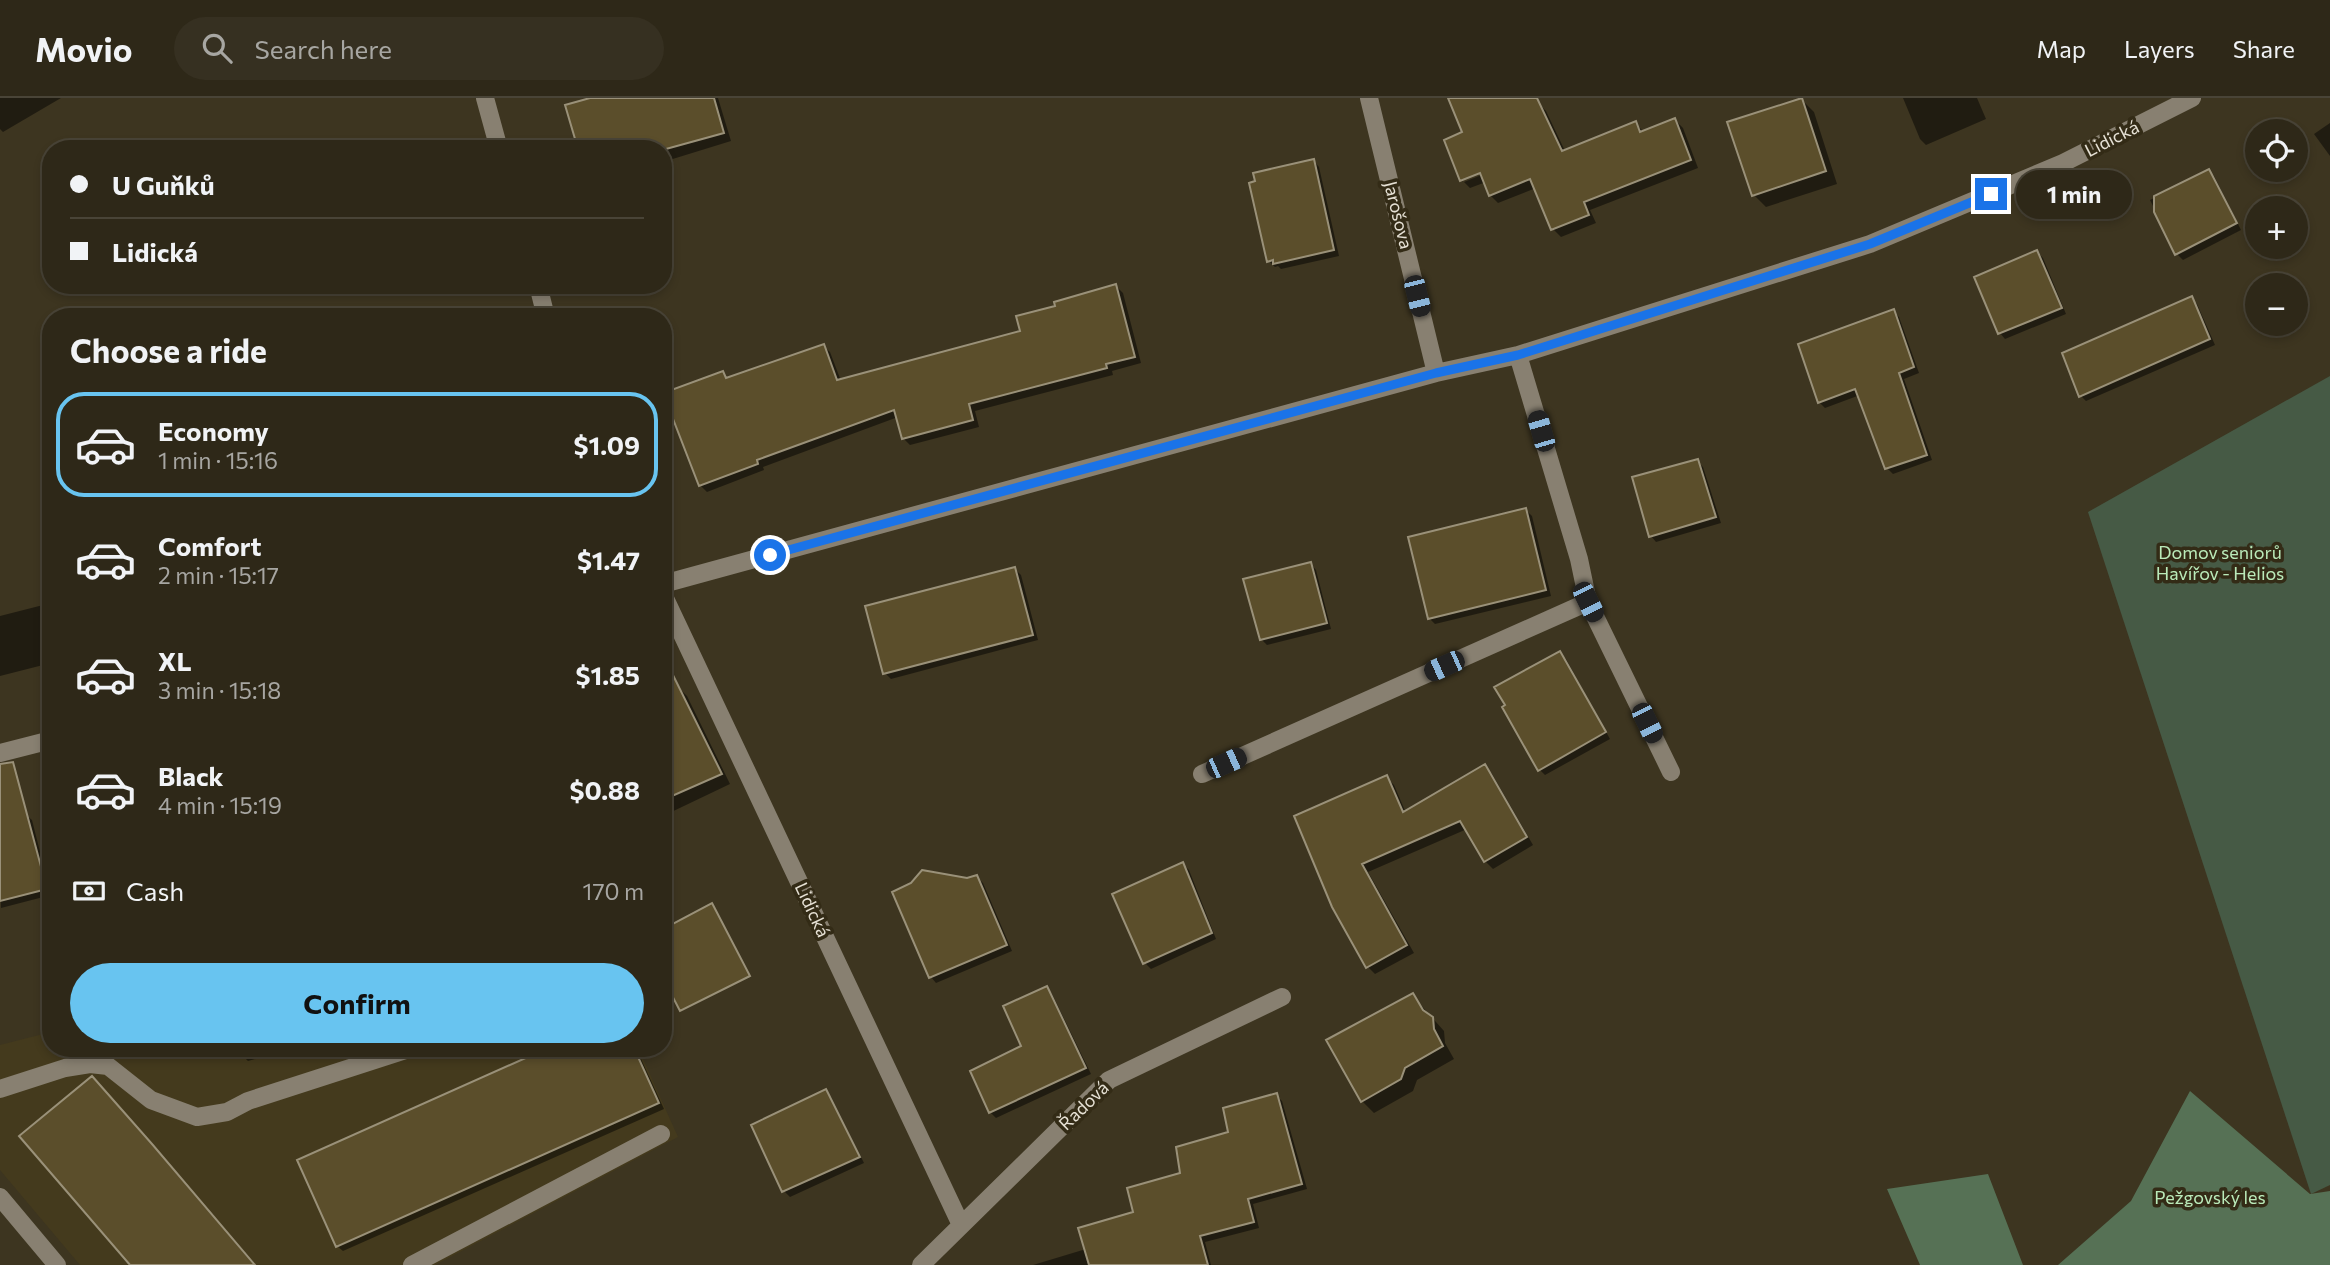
<!DOCTYPE html>
<html lang="en">
<head>
<meta charset="utf-8">
<style>
	body { margin:0; font-family:Commissioner,sans-serif; background:#363021; color:#f1f3f6; height:100vh; display:flex; flex-direction:column; font-size:26px; white-space:nowrap }
	* { box-sizing:border-box; margin:0 }
	p { font-size:23px; color:#a7a6a2 }
	.icon { flex:none; width:38px; height:38px; fill:none; stroke:currentColor; stroke-width:2; stroke-linecap:round; stroke-linejoin:round }
	.map { position:relative; flex:1; overflow:hidden }
	.sheet { position:absolute; left:42px; top:210px; width:630px; height:749px; display:flex; flex-direction:column; background:#2e2818; border-radius:28px; box-shadow:0 4px 10px #0003,0 0 0 2px #494437 }
	.sheet>* { flex:none }
	.top-card { position:absolute; left:42px; top:42px; width:630px; height:154px; border-radius:28px; box-shadow:0 4px 10px #0003,0 0 0 2px #494437; display:grid; align-content:center; height:154px; padding:0 28px; background:#2e2818 }
	.buttons { position:absolute; left:2245px; top:21px; display:grid; gap:14px }
	.buttons a { display:grid; place-items:center; width:63px; height:63px; border-radius:50%; background:#2e2818; box-shadow:0 4px 10px #0003,0 0 0 2px #494437; font-size:35px }
	.end { position:absolute; width:32px; height:32px; margin:-16px; border:9px solid #1a73e8; background:#fff; box-shadow:0 0 0 4px #fff }
	.from { border-radius:50% }
	.bubble { position:absolute; height:49px; border-radius:24px; background:#2e2818; box-shadow:0 4px 10px #0003,0 0 0 2px #494437; font-size:23px; font-weight:700; line-height:49px; text-align:center }
	.car { position:absolute; width:21px; height:42px; margin:-21px -10px; border-radius:9px; box-shadow:0 0 5px 2px #0007; background:linear-gradient(#222 24%,#8ab4d8 0 40%,#222 0 76%,#8ab4d8 0 86%,#222 0) }
	.top-card b { display:flex; align-items:center; gap:24px; height:66px; font-size:26px }
	.top-card b+b { border-top:2px solid #494437 }
	.top-card i { width:18px; height:18px; background:#f1f3f6 }
	ul { padding:0; list-style:none }
	li { display:flex; align-items:center; gap:21px; height:105px; margin:0 14px 10px; padding:0 14px; border:4px solid transparent; border-radius:28px }
	li div { flex:1 }
	li b { display:block; font-size:26px }
	li em { font-style:normal; font-weight:700 }
	li.current { border-color:#68c4f0 }
	li>.icon { width:63px; height:63px; stroke-width:1.5 }
	h2 { padding:0 28px; font-size:32px; line-height:84px }
	.pay { display:flex; align-items:center; gap:18px; height:77px; padding:0 28px; font-size:26px }
	.pay p { margin-inline-start:auto }
	.primary-button { display:flex; gap:14px; margin-top:auto; padding:14px 28px }
	.primary-button a { flex:1; height:80px; border-radius:42px; background:#68c4f0; color:#111; font-size:28px; font-weight:700; line-height:80px; text-align:center }
	header { display:flex; align-items:center; gap:42px; box-sizing:border-box; height:98px; padding:0 35px; background:#2e2818; border-bottom:2px solid #494437 }
	header strong { font-size:33px }
	nav { display:flex; gap:38px; margin-inline-start:auto; font-size:24px }
	.search { width:490px; height:63px; background:#363021; display:flex; align-items:center; gap:18px; box-sizing:border-box; padding:0 24px; border-radius:38px; color:#a7a6a2; font-size:26px }
	.map>svg:first-child { display:block }
	.built { fill:#443a1d }
	.green { fill:#465a45 }
	.forest { fill:#567155 }
	.shadow { fill:#0007 }
	.building { fill:#5b4e2b; stroke:#9a9179; stroke-width:2 }
	.lines { fill:none; stroke-linecap:round; stroke-linejoin:round }
	.minor { stroke:#888071; stroke-width:18 }
	.route { stroke:#1a73e8; stroke-width:9 }
	.labels { text-anchor:middle; stroke-width:7; stroke-linejoin:round; paint-order:stroke }
	.street-label { font-size:18px; fill:#e6e1d5; stroke:#332b16 }
	.park-label { font-size:18px; fill:#baeab9; stroke:#332b16 }
</style>
</head>
<body>
<header>
<strong>Movio</strong>
<div class="search"><svg class="icon" aria-label="search" viewBox="0 0 24 24"><circle cx="10" cy="10" r="6"/><path d="M15 15l6 6"/></svg>Search here</div>
<nav><a>Map</a><a>Layers</a><a>Share</a></nav>
</header>
<div class="map">
<svg width="2330" height="1167" viewBox="0 0 2330 1167">
	<rect width="100%" height="100%" fill="#3d3520"/>
	<path class="built" d="M51 934V950H638L678 1039 435 1167H80L0 1072V947Z"/>
	<path class="green" d="M2330 278V1087L2311 1096 2088 414Z"/>
	<path class="forest" d="M2190 993 2310 1096 2330 1093V1167H2058L2131 1103Z
		M1988 1076 2023 1167H1920L1887 1091Z"/>
	<path class="shadow" d="M0 0H61L3 34 0 31Z
		M596 0H718L731 43 663 64V51Z
		M1475 0H1517L1538 5 1546 13 1565 53 1635 25 1644 34 1675 22 1683 30 1698 70 1590 112 1596 125 1561 139 1553 131 1536 90 1498 105 1490 97 1486 84 1470 90 1464 84 1489 74 1488 71 1463 80V84L1462 82 1446 43 1465 35Z
		M1903 0H1977L1986 21 1926 47 1920 41Z
		M1802 2 1814 14 1837 86 1766 109 1754 97Z
		M2330 25V58L2314 36Z
		M1314 63 1319 69 1339 158 1281 171 1278 168 1275 169 1269 163Z
		M2209 73 2214 78 2241 132 2183 162 2177 156 2150 102Z
		M2037 154 2043 160 2066 216 2005 241 2000 235Z
		M1116 188 1123 195 1141 265 1112 273 1113 277 975 313 979 329 910 347 903 340 898 319 763 369 764 372 707 394 700 387 723 275 728 281 823 248 830 254 841 283 1022 234 1057 209Z
		M2192 200 2197 206 2215 247 2086 303 2081 298Z
		M475 213 481 219H455Z
		M1893 213 1899 219 1919 275 1904 281 1932 362 1893 376 1887 370 1860 297 1825 310 1819 304Z
		M1697 363 1703 369 1721 425 1656 444 1651 438Z
		M1526 412 1532 418 1551 498 1435 526 1429 520Z
		M1311 466 1316 472 1331 531 1267 547 1262 542Z
		M1015 471 1021 477 1038 542 891 581 885 575Z
		M51 505V565L0 578V518Z
		M1560 555 1566 561 1610 641 1545 677 1540 672 1507 608Z
		M677 588 687 598 730 686 663 718V595Z
		M1484 668 1492 676 1533 747 1493 771 1485 763 1467 731 1368 774 1414 855 1375 876 1367 868 1334 808 1386 679 1394 687 1406 715Z
		M26 717 32 722 51 797 1 810 0 723Z
		M1183 766 1189 772 1216 841 1151 871 1145 865 1115 797Z
		M977 779 983 785 1012 853 936 885 931 879 967 782Z
		M1047 890 1052 896 1091 976 996 1020 990 1014 1024 948Z
		M1412 897 1444 933 1445 945 1454 961 1417 982 1413 993 1374 1015 1362 1003Z
		M240 950H296L248 963 242 957Z
		M552 950H636L664 1011 343 1153 337 1148Z
		M826 994 831 999 864 1065 790 1099 784 1093 753 1027Z
		M1276 997 1282 1003 1307 1091 1253 1106 1259 1130 1205 1144 1211 1167H1033L1086 1151 1135 1116Z"/>
	<path class="building" d="M590 0H714L724 35 666 51H578L565 7Z
		M1448 0H1537L1562 53 1636 23 1640 34 1675 20 1691 62 1584 104 1589 117 1551 132 1530 81 1489 98 1480 75 1460 83 1444 42 1462 34Z
		M1802 0 1826 73 1752 98 1727 24Z
		M1314 61 1334 152 1273 166V162L1267 164 1249 85 1255 83 1253 75Z
		M2209 71 2237 125 2175 157 2154 114V98Z
		M2037 152 2062 210 1998 236 1974 179Z
		M1116 186 1135 259 1106 266 1107 270 969 306 973 322 902 341 894 312 757 362 758 366 699 388 663 295 723 273 726 280 824 246 837 282 1020 233 1016 218 1055 208 1054 204Z
		M2192 198 2210 241 2079 299 2062 255Z
		M1894 211 1914 269 1899 275 1927 357 1885 371 1855 291 1818 305 1798 246Z
		M1698 361 1716 419 1649 439 1632 379Z
		M1526 410 1546 492 1428 521 1408 439Z
		M1311 464 1327 525 1260 542 1243 481Z
		M1015 469 1033 537 883 576 865 508Z
		M1560 553 1606 634 1538 673 1502 609 1505 607 1494 589Z
		M663 557 722 676 663 702Z
		M13 664 47 791 0 803V666Z
		M1485 666 1527 739 1484 764 1460 723 1362 766 1407 847 1366 870 1332 809 1294 718 1387 677 1403 714Z
		M1183 764 1212 835 1143 866 1112 796Z
		M922 772 967 780 977 777 1007 847 929 880 892 794 911 785Z
		M712 805 750 878 680 913 663 880V831Z
		M1047 888 1086 970 989 1015 970 973 1021 948 1003 908Z
		M1413 895 1423 912 1433 919 1434 931 1443 948 1405 970 1401 981 1361 1004 1326 942Z
		M548 950H634L659 1005 336 1149 297 1062Z
		M92 978 152 1046 255 1167H130L19 1038Z
		M826 991 860 1059 782 1094 751 1027Z
		M1277 995 1302 1086 1248 1101 1254 1124 1200 1138 1208 1167H1089L1078 1130 1133 1114 1127 1090 1180 1075 1176 1049 1228 1034 1223 1010Z"/>
	<g class="lines">
		<path class="minor" d="M485 0 499 51
			M1369 0 1436 275
			M538 187 546 219
			M1518 257 1579 461 1588 504 1671 674
			M663 486 1436 275 1518 257 1870 146 2063 65 2192 0
			M663 496 961 1127
			M0 655 51 642
			M1202 676 1588 504
			M0 991 65 970 90 966 108 968 151 1002 197 1019 227 1014 248 1003 412 950
			M0 1099 57 1167
			M412 1167 661 1036
			M921 1167 1109 982 1282 899"/>
	</g>
	<g class="lines">
		<path class="route" d="M770 457 1436 275 1518 257 1870 146 1991 96"/>
	</g>
	<g class="labels">
		<g class="street-label">
			<text transform="translate(2112 41) rotate(-27)" y="6">Lidická</text>
			<text transform="translate(1398 117) rotate(76)" y="6">Jarošova</text>
			<text transform="translate(812 812) rotate(65)" y="6">Lidická</text>
			<text transform="translate(1084 1008) rotate(-44)" y="6">Řadová</text>
		</g>
		<g class="park-label">
			<text x="2220" y="461">Domov seniorů<tspan x="2220" dy="21">Havířov - Helios</tspan></text>
			<text x="2210" y="1106">Pežgovský les</text>
		</g>
	</g>
</svg>
<div class="buttons">
<a><svg class="icon" aria-label="locate" viewBox="0 0 24 24"><circle cx="12" cy="12" r="6"/><path d="M12 2v4M12 18v4M2 12h4M18 12h4"/></svg></a>
<a>+</a>
<a>−</a>
</div>
<i class="end from" style="left:770px;top:457px"></i>
<i class="end" style="left:1991px;top:96px"></i>
<div class="bubble" style="left:2016px;top:72px;width:116px">1 min</div>
<i class="car" style="left:1417px;top:198px;rotate:166deg"></i>
<i class="car" style="left:1541px;top:333px;rotate:344deg"></i>
<i class="car" style="left:1588px;top:504px;rotate:154deg"></i>
<i class="car" style="left:1444px;top:568px;rotate:246deg"></i>
<i class="car" style="left:1647px;top:625px;rotate:154deg"></i>
<i class="car" style="left:1226px;top:665px;rotate:66deg"></i>
<div class="top-card">
<b><i class="from"></i>U Guňků</b>
<b><i></i>Lidická</b>
</div>
<section class="sheet">
<h2>Choose a ride</h2>
<ul>
<li class="current"><svg class="icon" aria-label="car" viewBox="0 0 24 24"><path d="M5 17H2v-5l4-1 3-4h7l3 4 3 1v5h-3M9 17h6M6 11h13"/><circle cx="7" cy="17" r="2"/><circle cx="17" cy="17" r="2"/></svg><div><b>Economy</b><p>1 min · 15:16</p></div><em>$1.09</em></li>
<li><svg class="icon" aria-label="car" viewBox="0 0 24 24"><path d="M5 17H2v-5l4-1 3-4h7l3 4 3 1v5h-3M9 17h6M6 11h13"/><circle cx="7" cy="17" r="2"/><circle cx="17" cy="17" r="2"/></svg><div><b>Comfort</b><p>2 min · 15:17</p></div><em>$1.47</em></li>
<li><svg class="icon" aria-label="car" viewBox="0 0 24 24"><path d="M5 17H2v-5l4-1 3-4h7l3 4 3 1v5h-3M9 17h6M6 11h13"/><circle cx="7" cy="17" r="2"/><circle cx="17" cy="17" r="2"/></svg><div><b>XL</b><p>3 min · 15:18</p></div><em>$1.85</em></li>
<li><svg class="icon" aria-label="car" viewBox="0 0 24 24"><path d="M5 17H2v-5l4-1 3-4h7l3 4 3 1v5h-3M9 17h6M6 11h13"/><circle cx="7" cy="17" r="2"/><circle cx="17" cy="17" r="2"/></svg><div><b>Black</b><p>4 min · 15:19</p></div><em>$0.88</em></li>
</ul>
<div class="pay"><svg class="icon" aria-label="cash" viewBox="0 0 24 24"><path d="M3 7h18v10H3z"/><circle cx="12" cy="12" r="2"/></svg>Cash<p>170 m</p></div>
<div class="primary-button"><a>Confirm</a></div>
</section>
</div>
</body>
</html>
